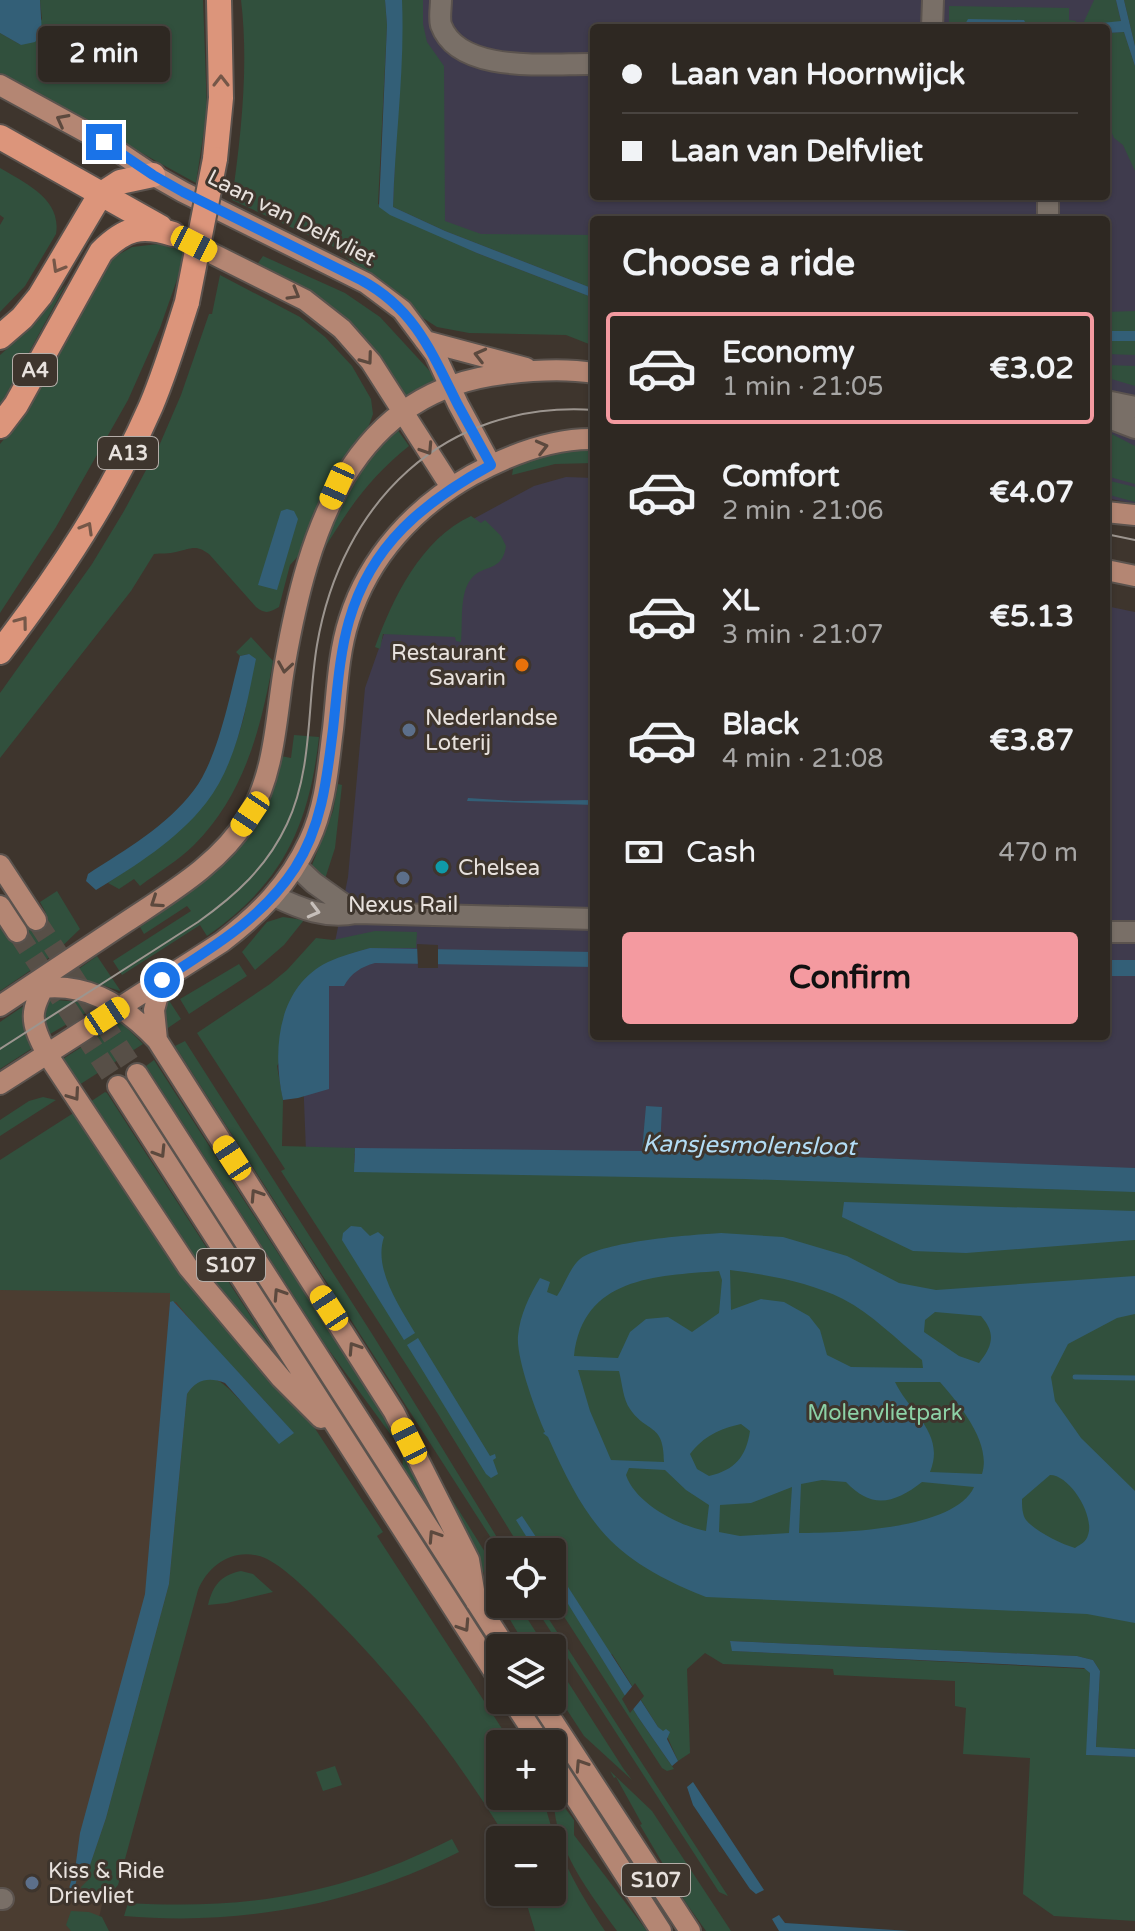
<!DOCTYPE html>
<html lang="en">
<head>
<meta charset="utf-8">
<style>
	body { margin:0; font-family:"Varela Round",sans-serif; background:#3a342f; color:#f1f3f6; height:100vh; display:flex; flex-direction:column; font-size:30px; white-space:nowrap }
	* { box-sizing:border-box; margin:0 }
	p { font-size:26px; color:#a7a6a5 }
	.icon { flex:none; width:44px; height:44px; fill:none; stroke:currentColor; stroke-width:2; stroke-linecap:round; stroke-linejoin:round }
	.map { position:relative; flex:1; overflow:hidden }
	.side { position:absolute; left:590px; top:216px; width:520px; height:824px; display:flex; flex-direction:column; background:#2e2822; border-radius:8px; box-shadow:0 2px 6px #0004,0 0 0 2px #494440 }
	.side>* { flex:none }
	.hud { position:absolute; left:590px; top:24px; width:520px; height:176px; border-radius:8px; box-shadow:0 2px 6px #0004,0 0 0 2px #494440; display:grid; align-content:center; height:176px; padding:0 32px; background:#2e2822 }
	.buttons { position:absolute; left:486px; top:1538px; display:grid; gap:16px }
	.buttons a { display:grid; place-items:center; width:80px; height:80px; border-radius:8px; background:#2e2822; box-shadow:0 2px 6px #0004,0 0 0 2px #494440; font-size:40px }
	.end { position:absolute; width:36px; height:36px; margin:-18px; border:10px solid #1a73e8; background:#fff; box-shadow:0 0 0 4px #fff }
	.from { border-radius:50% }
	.bubble { position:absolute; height:56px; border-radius:8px; background:#2e2822; box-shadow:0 2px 6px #0004,0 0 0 2px #494440; font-size:26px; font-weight:700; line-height:56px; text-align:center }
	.car { position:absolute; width:24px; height:48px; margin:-24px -12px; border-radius:10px; box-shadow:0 0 6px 2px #0007; background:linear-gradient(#f5c518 24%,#345 0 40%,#f5c518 0 76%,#345 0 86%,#f5c518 0) }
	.hud b { display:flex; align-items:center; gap:28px; height:76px; font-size:30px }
	.hud b+b { border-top:2px solid #494440 }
	.hud i { width:20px; height:20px; background:#f1f3f6 }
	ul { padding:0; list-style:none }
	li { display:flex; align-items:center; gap:24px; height:112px; margin:0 16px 12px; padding:0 16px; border:4px solid transparent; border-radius:8px }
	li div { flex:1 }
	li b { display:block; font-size:30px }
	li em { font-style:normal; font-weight:700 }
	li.active { border-color:#f49aa0 }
	li>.icon { width:72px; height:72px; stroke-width:1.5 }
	h2 { padding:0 32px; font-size:36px; line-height:96px }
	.pay { display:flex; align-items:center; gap:20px; height:88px; padding:0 32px; font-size:30px }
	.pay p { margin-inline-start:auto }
	.cta { display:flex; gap:16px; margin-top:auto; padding:16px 32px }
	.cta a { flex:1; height:92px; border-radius:8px; background:#f49aa0; color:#111; font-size:32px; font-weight:700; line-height:92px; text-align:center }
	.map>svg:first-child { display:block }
	.commercial { fill:#3f3b4d; fill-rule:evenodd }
	.built { fill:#4b3d31 }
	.green { fill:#31503d }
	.water { fill:#335f77; fill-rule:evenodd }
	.pier { fill:#3e352d }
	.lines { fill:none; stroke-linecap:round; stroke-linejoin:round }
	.stream { stroke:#335f77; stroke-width:5 }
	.major-tunnel { stroke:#574f47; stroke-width:20; stroke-dasharray:20 10; stroke-linecap:butt }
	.minor-casing { stroke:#5b534e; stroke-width:24 }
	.major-casing { stroke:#5b534e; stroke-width:24 }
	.highway-casing { stroke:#5b534e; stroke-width:28 }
	.minor { stroke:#796f67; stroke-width:20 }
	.major { stroke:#b48673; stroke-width:20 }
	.highway { stroke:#dc957b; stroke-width:24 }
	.tram { stroke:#9c958f; stroke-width:2 }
	.highway-bridge-casing { stroke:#5b534e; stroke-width:28; stroke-linecap:butt }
	.highway-bridge { stroke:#dc957b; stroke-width:24 }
	.oneway { stroke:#755748 }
	.oneway2 { stroke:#5c493e }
	.oneway3 { stroke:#c6bfba }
	.route { stroke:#1a73e8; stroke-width:10 }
	.food-dot { fill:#e8710a; stroke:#3e352d; stroke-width:3 }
	.service-dot { fill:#5c6f8a; stroke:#3e352d; stroke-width:3 }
	.culture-dot { fill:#0f9aa8; stroke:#3e352d; stroke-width:3 }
	.labels { text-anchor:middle; stroke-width:6; stroke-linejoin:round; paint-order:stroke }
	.shield { fill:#3e352d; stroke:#b4ada8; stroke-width:2 }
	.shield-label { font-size:20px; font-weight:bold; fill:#e7e1dd }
	.street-label { font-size:22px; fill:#e7e1dd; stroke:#3e352d }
	.poi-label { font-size:22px; fill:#e7e1dd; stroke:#3e352d; text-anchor:start }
	.park-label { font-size:22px; fill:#8cd1a6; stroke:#3e352d }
	.water-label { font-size:24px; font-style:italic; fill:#b2dcf5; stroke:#3e352d }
</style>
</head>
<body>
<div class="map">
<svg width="1135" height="1931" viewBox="0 0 1135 1931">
	<rect width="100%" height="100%" fill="#3e352d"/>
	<path class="commercial" d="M404 0H1119L1135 55V504L1106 498V220H594V315L388 233ZM594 28H1106V196H594Z
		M566 477 594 478V1036H1106V606L1135 612V1178L306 1152 302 1050 335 942 348 877 365 688 384 634 407 585 440 537 534 486Z"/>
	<path class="built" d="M61 1127 230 1340 96 1931H0V1162Z"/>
	<path class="green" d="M40 0H203L207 110 196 183 0 75V33L21 45 42 19Z
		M241 0H385L387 25 378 204 477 253 594 298V346L566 335 469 333 437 327 423 318 396 292 363 271 336 248 232 200C241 135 249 66 241 0Z
		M402 0H423V24L427 42 444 66 445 221 481 234 594 235V289L445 231 393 207Z
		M1094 0H1116L1121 22 1081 28Z
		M1124 0H1135V46Z
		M949 6 1069 8V20L1076 21 1073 28 963 23V28H949Z
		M1124 32 1135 66V171L1123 145 1114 138 1106 120V33Z
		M0 168C25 183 62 199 56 234L25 286 0 312V225L4 218 0 215Z
		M158 244 187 251 160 328 128 400 56 527 0 613V444L14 427 111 259 132 247Z
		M263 256 345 293 380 317 439 381 406 402C388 377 371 349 351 326 326 297 289 282 256 266Z
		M220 275 300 317 325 337 352 366 371 399 373 414 367 431 340 462 321 498 305 537 302 552 290 565 279 607C269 613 265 614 256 607L209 554C195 544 191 549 176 552 169 554 161 553 154 554L131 591 0 758V693L92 564 124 511 159 446 181 395 209 314H212Z
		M66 284 0 406V355L32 327Z
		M1135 311V331H1106V312Z
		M1106 341H1135V355L1106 354Z
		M1106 365 1135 366V386L1108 378Z
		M397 429 409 446C370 477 348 509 323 551 343 500 356 468 397 429Z
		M1106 431 1135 446V484L1106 476 1112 445 1106 443Z
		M594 446V463L555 464 512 475 513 469C532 451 568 448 594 446Z
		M1106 480 1135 487V502L1106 494Z
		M471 516 481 523 485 520 501 536 506 546C502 573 484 563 471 579 459 594 463 623 461 642L456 641 455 637 383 634 380 649 375 647C393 598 421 539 471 516Z
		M251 637 273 661C261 729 244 795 194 845 179 860 157 873 140 886L134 879 119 889 108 883C180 834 221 804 244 716 249 697 247 674 249 654L240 656 236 652Z
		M294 735 319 737C309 826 283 883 207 936L200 925 122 975 113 961 191 911 187 906 144 934 140 927C209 880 263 843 281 756L291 758Z
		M338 784 342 785 335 848 324 882 312 870V865L333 811Z
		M57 891 80 929 53 955 0 991V927L8 938 46 913 40 902Z
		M283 917 304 920 284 945 255 970 242 952 267 922Z
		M375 931 417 932 416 948H370L350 954 277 1066 283 1100 282 1146 355 1148 354 1163 1135 1184V1749L1096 1748 1100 1671 1093 1660 1077 1656 730 1641 733 1651 1087 1669 1090 1673 1087 1755 1135 1757V1921L1054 1916 1023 1894 1030 1758 963 1754 966 1708 955 1706V1681L834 1675 833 1669 723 1664 705 1653 687 1669 690 1753 678 1761 667 1736 658 1727 612 1654 602 1658 638 1717 674 1769 667 1771 662 1768 552 1598V1552H523L438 1414 281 1171 285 1169 197 1033 270 984 287 970 316 938 333 940Z
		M97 956 120 990V991L70 975Z
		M239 964 247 976 189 1014 180 999Z
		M166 996 181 1019 165 1030 162 1003Z
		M46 999 80 1002 93 1006V1009L50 1034 47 1033 41 1019Z
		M28 1003 34 1047 0 1069V1022Z
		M121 1022 143 1044 79 1085 58 1062Z
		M185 1041 374 1337 506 1552H500L175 1046Z
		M154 1060 283 1261 332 1322 375 1390 462 1562 403 1469 402 1450 326 1346 146 1066Z
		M105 1092 107 1093 286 1371 273 1358 254 1329 213 1282 176 1234 90 1102Z
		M43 1097 56 1100 0 1136V1120L29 1101Z
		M75 1112 314 1427 383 1532 377 1536 512 1744H500V1796H543C555 1850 575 1886 605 1931H535L523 1892H552V1840H502L498 1830 500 1828C454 1754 399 1683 336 1619 317 1600 290 1571 267 1559 237 1545 209 1563 198 1590L118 1885 107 1897 84 1898 81 1887 89 1879 88 1871 106 1818 169 1584 187 1394C213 1356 232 1397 253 1412 265 1421 280 1426 293 1433 255 1388 212 1348 176 1302H170V1293L0 1290V1160Z
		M426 1458 500 1576V1604H518L546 1648H527C488 1585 458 1525 426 1458Z
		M241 1571 253 1574 273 1592 227 1603 208 1605C213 1585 221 1575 241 1571Z
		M533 1604H539L728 1896 719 1892Z
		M552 1657 623 1768 632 1780 584 1736 552 1687Z
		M335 1766 342 1785 323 1791 316 1772Z
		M610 1771 652 1811 731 1931H706L686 1903 640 1825 642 1824 616 1777 614 1778Z
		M554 1796H556L574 1820V1835L647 1931H617C590 1893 552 1846 554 1796Z
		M452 1839 459 1852C354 1905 241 1926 124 1916L128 1903C250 1910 343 1894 452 1839Z
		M71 1911 89 1912 102 1917 109 1931H71L66 1925Z"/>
	<path class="water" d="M0 0H40L42 34 35 42 21 45 0 33Z
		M385 0H402C405 69 395 138 393 207L445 231 594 289V298L477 253 390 215 379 207 387 25Z
		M1116 0H1124L1135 46V66L1124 32 1106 33V28H1091L1092 24 1121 21Z
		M968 19 1024 20 1028 28H963Z
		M1106 331H1135V341H1106Z
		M287 509 294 511 298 519 277 590 258 585 281 511Z
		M249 654 256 659C246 707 237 763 206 803 177 840 135 866 96 890L86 881 88 874C126 849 166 827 194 790 218 759 230 694 240 656Z
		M468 798 514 801 594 800V805L467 801Z
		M370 948 594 952V967L375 963C361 967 351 973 344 986H329V1089L298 1098 283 1100C272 1051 277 987 328 962 341 956 356 952 370 948Z
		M1106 960H1135V976H1106Z
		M646 1106 662 1107 660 1150 1135 1168V1192L745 1179 354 1172 355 1148 642 1151Z
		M844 1202 1135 1211V1240L966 1253 913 1251 842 1217Z
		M351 1226 361 1227 370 1236 378 1232 384 1237C373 1269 400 1307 415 1333L404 1340 342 1240 343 1233Z
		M721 1233 783 1237 847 1256 899 1283 936 1290 1135 1276V1314L1117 1318 1068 1344 1051 1377 1055 1401 1081 1438 1135 1491V1623L1087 1614 706 1597C613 1560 588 1527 548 1437L543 1433 545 1432C536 1412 516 1358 518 1336 520 1315 529 1296 540 1278L550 1282 547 1292 557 1296C564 1286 571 1266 580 1259 604 1241 690 1235 721 1233ZM730 1270C768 1275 809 1282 843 1299 872 1314 897 1340 922 1360L923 1368 851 1367 827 1355 820 1330 809 1316 784 1302 761 1299 731 1310ZM719 1271 722 1280 719 1313 692 1332 668 1317 646 1319 630 1332 618 1358 574 1356C583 1277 655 1276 719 1271ZM935 1312 981 1316C996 1333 993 1346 979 1363L959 1356 924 1332 925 1320ZM578 1370 619 1371C622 1382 623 1400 630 1409 647 1434 664 1422 664 1462L611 1460 590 1411ZM895 1382H940C959 1404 992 1443 982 1474L930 1472C946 1433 909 1412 895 1382ZM741 1424 750 1431C746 1457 735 1470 709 1476L697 1469 690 1454C704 1436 719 1429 741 1424ZM629 1468 665 1470 686 1490 709 1505 706 1531C679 1526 635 1503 626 1475ZM1050 1475C1070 1475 1095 1516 1088 1535 1086 1542 1081 1544 1075 1548 1061 1544 1035 1531 1026 1520 1022 1514 1022 1506 1022 1499ZM822 1480 846 1482C872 1510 895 1503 922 1482L974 1487C955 1530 840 1533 799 1533L801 1484ZM792 1487 789 1533 740 1536 719 1532 720 1505 751 1503Z
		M173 1301 294 1433 279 1444 225 1383C209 1377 197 1379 187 1394L169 1584 106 1818 88 1871 74 1877 80 1833 145 1594 170 1302Z
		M418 1338 490 1456 495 1454 496 1458 493 1460 498 1474 491 1478 486 1474 407 1345Z
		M522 1516 546 1552H536L516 1520Z
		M552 1562 658 1727 663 1731 666 1729 670 1732 667 1739 678 1761 672 1766 638 1717 552 1578Z
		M730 1641 1077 1656 1093 1660 1100 1671 1096 1747 1135 1749V1757L1086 1755 1090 1673 1084 1668 732 1651Z
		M693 1782 764 1890 756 1894 750 1889 693 1805 687 1787Z
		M779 1915 785 1923 910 1931H779L772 1919Z"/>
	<path class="pier" d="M417 944 438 945V968H418Z
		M635 1683 644 1696 630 1713 622 1699Z"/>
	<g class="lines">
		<path class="stream" d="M1075 1377 1135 1378
			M72 1887 76 1873"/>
		<path class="major-tunnel" d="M36 920 137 1074
			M17 932 118 1086"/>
		<g class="minor-casing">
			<path id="minor" d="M441 0C441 7 439 18 441 25 459 75 551 63 594 64
				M932 28 933 0
				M1048 220V196
				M1106 401 1135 407
				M1106 417 1135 428
				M296 866 314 883 356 913
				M274 896C301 909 326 919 356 913L594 919
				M1106 932H1135
				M0 1899H3"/>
		</g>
		<g class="major-casing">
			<path id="major" d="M0 85 104 142 153 175 183 192 366 283 402 310 435 354 458 404 491 465
				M173 234 305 300 342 329 371 362 451 487
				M425 341 526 368
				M1106 512 1135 515
				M1106 570 1135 576
				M0 865 36 920
				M0 906 17 932
				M49 978C29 1011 29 1020 47 1054L188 1267 281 1378 321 1418
				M30 990C82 979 122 1003 157 1040L394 1412 469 1560 476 1602
				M0 1006C42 978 84 950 126 922 171 892 221 863 249 816 276 771 276 713 285 663 308 532 350 392 503 374 534 370 564 368 594 373
				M157 1040 154 1010 162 980
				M137 1074 506 1648
				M0 1084 222 942C259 914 289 884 309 841 326 805 328 767 333 729 337 693 338 654 349 620 369 556 415 507 472 475 509 455 552 438 594 439
				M118 1086 500 1681
				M512 1700 541 1744
				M539 1700 690 1931
				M552 1761 661 1931"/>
		</g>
		<g class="highway-casing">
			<path id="highway" d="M0 137 160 227
				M215 159 221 98 219 0
				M0 337 22 318 40 296 100 195 120 182 153 175
				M0 426 16 405 101 252C125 228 141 224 173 234
				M0 652C59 575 112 495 151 406 165 373 176 337 187 302"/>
		</g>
		<use href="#minor" class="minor"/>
		<use href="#major" class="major"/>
		<use href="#highway" class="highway"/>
		<path class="tram" d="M1106 534 1135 540
			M0 1049 198 922C236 895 267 867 287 824 313 769 307 704 317 645 341 503 444 400 594 410"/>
		<g class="highway-bridge-casing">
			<path id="highway-bridge" d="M187 302 215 159"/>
		</g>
		<use href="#highway-bridge" class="highway-bridge"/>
	</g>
	<defs><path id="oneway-chevron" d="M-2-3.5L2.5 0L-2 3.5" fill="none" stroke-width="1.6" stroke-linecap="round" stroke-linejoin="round" transform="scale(2)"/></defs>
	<g class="oneway">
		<use href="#oneway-chevron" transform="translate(221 81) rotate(-90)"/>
		<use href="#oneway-chevron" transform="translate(58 267) rotate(120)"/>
		<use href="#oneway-chevron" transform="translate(87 528) rotate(-60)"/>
		<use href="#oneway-chevron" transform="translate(22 622) rotate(-53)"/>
	</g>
	<g class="oneway2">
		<use href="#oneway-chevron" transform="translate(62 120) rotate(-152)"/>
		<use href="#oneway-chevron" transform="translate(294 294) rotate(30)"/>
		<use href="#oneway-chevron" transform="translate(480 355) rotate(-166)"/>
		<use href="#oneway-chevron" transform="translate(367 359) rotate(54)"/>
		<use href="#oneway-chevron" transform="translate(542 447) rotate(-14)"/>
		<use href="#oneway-chevron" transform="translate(427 449) rotate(57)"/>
		<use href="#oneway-chevron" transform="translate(285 667) rotate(99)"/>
		<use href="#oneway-chevron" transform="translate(156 902) rotate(146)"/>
		<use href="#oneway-chevron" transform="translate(74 1095) rotate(55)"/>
		<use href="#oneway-chevron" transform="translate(160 1152) rotate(58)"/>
		<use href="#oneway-chevron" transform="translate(256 1195) rotate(-123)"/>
		<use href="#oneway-chevron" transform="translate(279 1294) rotate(-123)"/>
		<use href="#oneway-chevron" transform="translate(354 1348) rotate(-123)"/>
		<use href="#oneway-chevron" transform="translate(434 1536) rotate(-123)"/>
		<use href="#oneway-chevron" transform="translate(464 1626) rotate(57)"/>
		<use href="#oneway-chevron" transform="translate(581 1765) rotate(-123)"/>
	</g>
	<use class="oneway3" href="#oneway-chevron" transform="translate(314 911) rotate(15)"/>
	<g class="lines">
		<path class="route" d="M104 142 153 175 183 192 361 280C415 309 432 353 458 405 469 425 480 445 491 465 424 502 371 544 349 621 339 656 337 694 333 729 327 778 322 826 295 868 262 919 211 948 162 980"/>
	</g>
	<circle class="food-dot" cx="522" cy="665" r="8"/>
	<g class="service-dot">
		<circle cx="409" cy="730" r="8"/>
		<circle cx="403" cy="878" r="8"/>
		<circle cx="32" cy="1883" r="8"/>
	</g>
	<circle class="culture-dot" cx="442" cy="867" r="8"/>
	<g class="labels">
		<g class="shield">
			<rect x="13" y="354" width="44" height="32" rx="6"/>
			<rect x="98" y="437" width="60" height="32" rx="6"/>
			<rect x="197" y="1249" width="68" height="32" rx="6"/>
			<rect x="622" y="1864" width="68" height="32" rx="6"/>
		</g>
		<g class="shield-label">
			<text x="35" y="377">A4</text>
			<text x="128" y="460">A13</text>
			<text x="231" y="1272">S107</text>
			<text x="656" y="1887">S107</text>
		</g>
		<g class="street-label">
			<text transform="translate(292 217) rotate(27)" y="8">Laan van Delfvliet</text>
		</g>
		<g class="poi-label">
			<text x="506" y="660" text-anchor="end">Restaurant<tspan x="506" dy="25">Savarin</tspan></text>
			<text x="425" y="725">Nederlandse<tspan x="425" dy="25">Loterij</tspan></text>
			<text x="458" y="875">Chelsea</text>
			<text x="403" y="912" text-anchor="middle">Nexus Rail</text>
			<text x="48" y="1878">Kiss &amp; Ride<tspan x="48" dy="25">Drievliet</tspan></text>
		</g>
		<g class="park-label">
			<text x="885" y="1420">Molenvlietpark</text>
		</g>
		<g class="water-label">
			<text transform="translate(749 1145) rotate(1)" y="8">Kansjesmolensloot</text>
		</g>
	</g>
</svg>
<div class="buttons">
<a><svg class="icon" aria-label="locate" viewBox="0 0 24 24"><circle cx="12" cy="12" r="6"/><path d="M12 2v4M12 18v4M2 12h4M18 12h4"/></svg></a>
<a><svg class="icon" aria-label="layers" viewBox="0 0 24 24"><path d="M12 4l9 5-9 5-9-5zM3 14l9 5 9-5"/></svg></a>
<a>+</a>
<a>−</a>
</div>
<i class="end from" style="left:162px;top:980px"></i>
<i class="end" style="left:104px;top:142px"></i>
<div class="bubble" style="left:38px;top:26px;width:132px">2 min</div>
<i class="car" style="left:194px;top:244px;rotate:117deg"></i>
<i class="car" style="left:337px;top:486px;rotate:204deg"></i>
<i class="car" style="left:250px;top:814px;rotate:214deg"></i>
<i class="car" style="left:107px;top:1016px;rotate:57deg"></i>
<i class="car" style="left:232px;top:1158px;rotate:327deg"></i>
<i class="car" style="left:329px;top:1308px;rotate:327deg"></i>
<i class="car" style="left:409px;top:1441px;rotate:333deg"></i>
<div class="hud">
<b><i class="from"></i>Laan van Hoornwijck</b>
<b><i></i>Laan van Delfvliet</b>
</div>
<section class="side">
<h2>Choose a ride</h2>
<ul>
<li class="active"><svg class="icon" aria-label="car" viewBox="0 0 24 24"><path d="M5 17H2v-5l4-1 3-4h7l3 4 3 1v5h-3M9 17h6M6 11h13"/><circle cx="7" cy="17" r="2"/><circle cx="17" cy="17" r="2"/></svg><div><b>Economy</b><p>1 min · 21:05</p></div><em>€3.02</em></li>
<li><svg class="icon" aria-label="car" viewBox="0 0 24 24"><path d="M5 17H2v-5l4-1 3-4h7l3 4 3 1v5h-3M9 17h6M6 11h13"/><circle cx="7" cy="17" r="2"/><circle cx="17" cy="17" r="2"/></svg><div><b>Comfort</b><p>2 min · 21:06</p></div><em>€4.07</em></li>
<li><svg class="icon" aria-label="car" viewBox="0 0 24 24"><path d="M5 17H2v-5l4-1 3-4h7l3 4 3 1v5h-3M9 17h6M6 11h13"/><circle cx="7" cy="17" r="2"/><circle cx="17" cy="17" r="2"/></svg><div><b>XL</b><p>3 min · 21:07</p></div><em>€5.13</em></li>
<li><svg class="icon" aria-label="car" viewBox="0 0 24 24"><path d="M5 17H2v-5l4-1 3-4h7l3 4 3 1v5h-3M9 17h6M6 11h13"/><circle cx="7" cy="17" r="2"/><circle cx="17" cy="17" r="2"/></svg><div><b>Black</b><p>4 min · 21:08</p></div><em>€3.87</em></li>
</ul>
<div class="pay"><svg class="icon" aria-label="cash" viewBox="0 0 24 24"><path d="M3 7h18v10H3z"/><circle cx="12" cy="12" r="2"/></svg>Cash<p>470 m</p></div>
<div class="cta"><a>Confirm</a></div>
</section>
</div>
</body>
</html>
